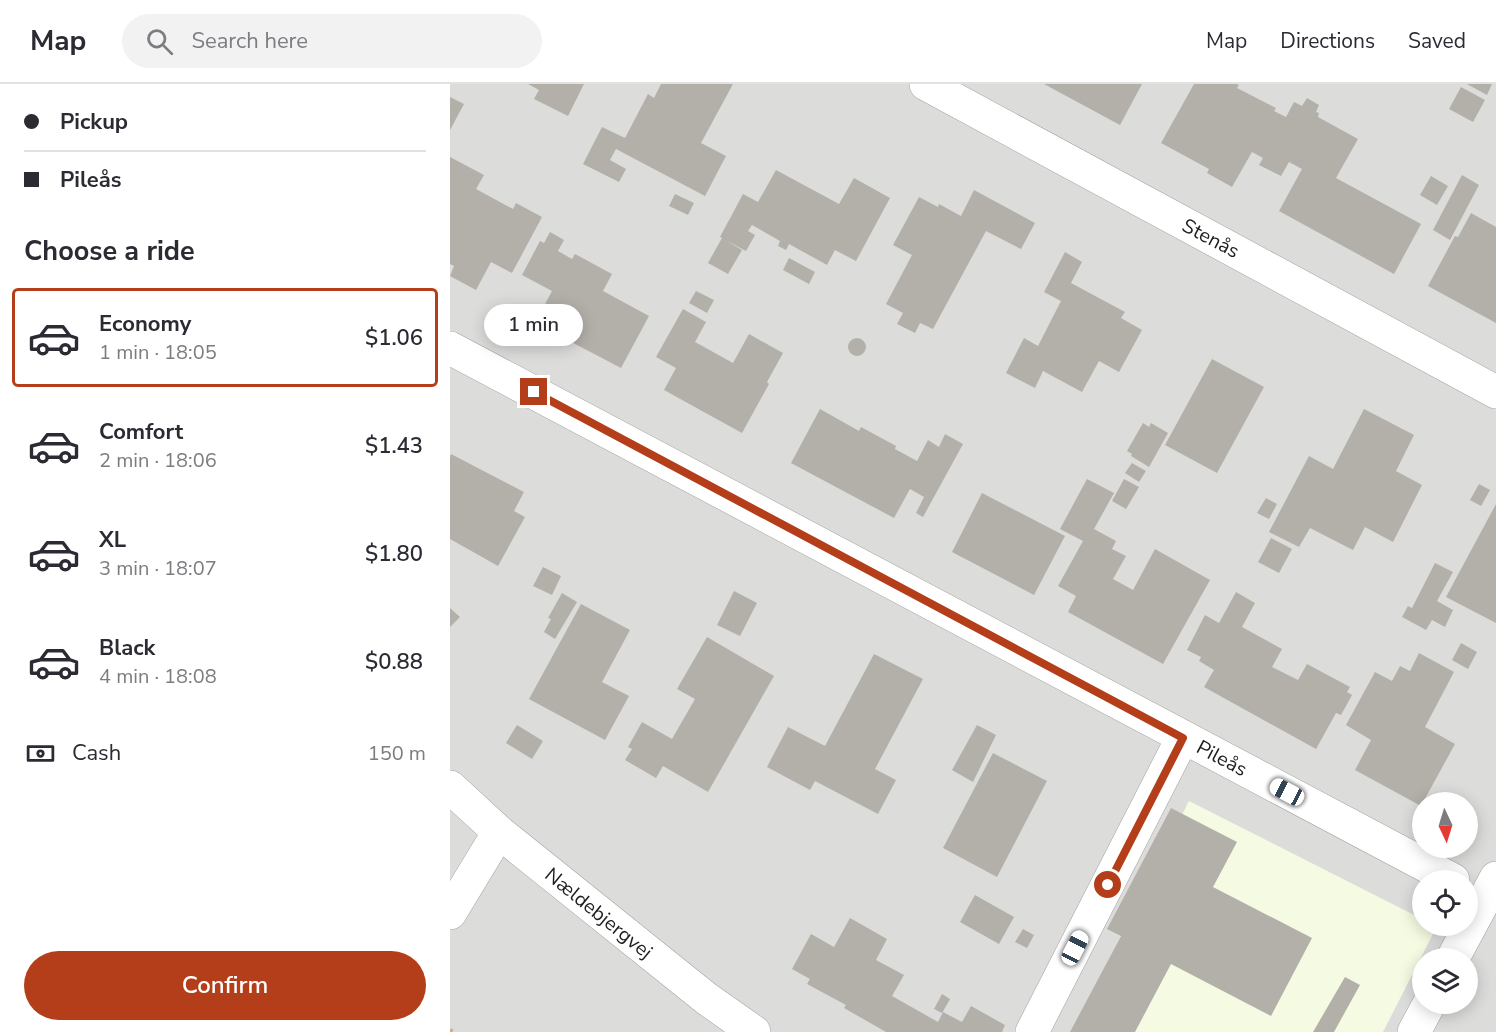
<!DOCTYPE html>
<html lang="en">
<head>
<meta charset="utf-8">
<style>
	body { margin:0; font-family:"Nunito Sans",sans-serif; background:#f2f2f3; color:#2b2b33; height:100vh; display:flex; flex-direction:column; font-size:22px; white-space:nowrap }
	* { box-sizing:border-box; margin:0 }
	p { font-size:20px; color:#7c7c81 }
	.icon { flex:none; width:33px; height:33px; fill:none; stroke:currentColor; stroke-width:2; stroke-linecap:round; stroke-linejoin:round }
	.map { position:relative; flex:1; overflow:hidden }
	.side { display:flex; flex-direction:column; background:#fff; width:450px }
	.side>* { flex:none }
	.guide { display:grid; align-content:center; height:132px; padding:0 24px; background:#fff }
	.needle { width:39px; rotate:176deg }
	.tools { position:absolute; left:962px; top:708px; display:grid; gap:12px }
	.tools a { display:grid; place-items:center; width:66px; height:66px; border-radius:50%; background:#fff; box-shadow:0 3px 15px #0003; font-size:30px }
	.end { position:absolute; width:27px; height:27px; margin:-14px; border:8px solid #b43e19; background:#fff; box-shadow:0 0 0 3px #fff }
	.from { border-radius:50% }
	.bubble { position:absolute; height:42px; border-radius:21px; background:#fff; box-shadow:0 3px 15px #0003; font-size:20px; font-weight:600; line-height:42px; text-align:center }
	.car { position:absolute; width:18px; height:36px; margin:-18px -9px; border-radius:8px; box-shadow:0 0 4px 2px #0007; background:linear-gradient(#fff 24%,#345 0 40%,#fff 0 76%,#345 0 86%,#fff 0) }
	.guide b { display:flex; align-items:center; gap:21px; height:57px; font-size:22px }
	.guide b+b { border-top:2px solid #e1e1e2 }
	.guide i { width:15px; height:15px; background:#2b2b33 }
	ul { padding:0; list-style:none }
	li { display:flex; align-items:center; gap:18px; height:99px; margin:0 12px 9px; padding:0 12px; border:3px solid transparent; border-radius:6px }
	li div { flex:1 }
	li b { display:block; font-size:22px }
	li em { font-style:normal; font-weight:600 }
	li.current { border-color:#b43e19 }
	li>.icon { width:54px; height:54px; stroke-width:1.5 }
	h2 { padding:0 24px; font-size:27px; line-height:72px }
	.pay { display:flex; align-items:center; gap:15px; height:66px; padding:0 24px; font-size:22px }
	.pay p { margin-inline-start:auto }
	.cta { display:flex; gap:12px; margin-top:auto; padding:12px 24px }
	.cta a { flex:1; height:69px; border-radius:36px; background:#b43e19; color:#fff; font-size:24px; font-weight:600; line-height:69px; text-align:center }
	header { display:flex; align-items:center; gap:36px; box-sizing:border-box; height:84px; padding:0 30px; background:#fff; border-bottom:2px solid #e1e1e2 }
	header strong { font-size:28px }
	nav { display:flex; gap:33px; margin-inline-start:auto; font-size:21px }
	.search { width:420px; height:54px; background:#f2f2f3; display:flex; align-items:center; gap:15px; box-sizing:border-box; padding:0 21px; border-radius:33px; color:#7c7c81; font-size:22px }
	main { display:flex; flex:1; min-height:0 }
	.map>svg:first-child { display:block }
	.residential { fill:#dcdcdb; fill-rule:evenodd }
	.education { fill:#f5fbe2 }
	.building { fill:#b3b0a9 }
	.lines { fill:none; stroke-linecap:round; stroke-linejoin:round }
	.minor-casing { stroke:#a2a2a2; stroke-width:34 }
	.path { stroke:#e9a17c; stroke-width:4; stroke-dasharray:3 3; stroke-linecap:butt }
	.minor { stroke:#fff; stroke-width:33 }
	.route { stroke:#b43e19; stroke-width:8 }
	.labels { text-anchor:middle; stroke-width:6; stroke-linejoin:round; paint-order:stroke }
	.street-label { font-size:20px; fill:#1e1e1e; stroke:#fff }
</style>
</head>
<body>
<header>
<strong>Map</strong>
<div class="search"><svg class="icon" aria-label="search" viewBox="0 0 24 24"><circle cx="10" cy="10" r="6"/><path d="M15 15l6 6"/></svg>Search here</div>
<nav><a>Map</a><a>Directions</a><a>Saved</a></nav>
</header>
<main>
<section class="side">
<div class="guide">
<b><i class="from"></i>Pickup</b>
<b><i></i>Pileås</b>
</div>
<h2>Choose a ride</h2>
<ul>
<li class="current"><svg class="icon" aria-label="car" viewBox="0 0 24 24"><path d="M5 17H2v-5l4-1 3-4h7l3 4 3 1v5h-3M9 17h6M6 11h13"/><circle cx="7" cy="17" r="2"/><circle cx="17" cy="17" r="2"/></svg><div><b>Economy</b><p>1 min · 18:05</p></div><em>$1.06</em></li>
<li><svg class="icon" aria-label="car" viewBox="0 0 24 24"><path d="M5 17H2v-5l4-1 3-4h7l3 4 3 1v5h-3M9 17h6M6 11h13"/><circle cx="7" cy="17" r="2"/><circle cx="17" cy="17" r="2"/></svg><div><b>Comfort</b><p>2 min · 18:06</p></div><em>$1.43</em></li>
<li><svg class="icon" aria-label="car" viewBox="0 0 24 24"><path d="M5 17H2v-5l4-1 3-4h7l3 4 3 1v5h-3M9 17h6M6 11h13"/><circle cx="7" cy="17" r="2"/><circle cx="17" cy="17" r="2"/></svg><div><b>XL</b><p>3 min · 18:07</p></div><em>$1.80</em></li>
<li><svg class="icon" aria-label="car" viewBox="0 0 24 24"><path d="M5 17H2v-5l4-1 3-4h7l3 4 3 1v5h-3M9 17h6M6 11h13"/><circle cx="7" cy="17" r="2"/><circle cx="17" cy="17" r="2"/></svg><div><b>Black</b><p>4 min · 18:08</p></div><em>$0.88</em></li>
</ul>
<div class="pay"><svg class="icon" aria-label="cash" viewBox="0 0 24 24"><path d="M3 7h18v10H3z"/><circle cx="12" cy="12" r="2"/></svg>Cash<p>150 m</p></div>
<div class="cta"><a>Confirm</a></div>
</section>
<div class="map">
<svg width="1046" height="948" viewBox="0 0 1046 948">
	<rect width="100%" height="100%" fill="#eeede6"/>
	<path class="residential" d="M0 0H1046V948H0ZM972 718H1017V764H972ZM972 796H1017V842H972ZM972 874H1017V920H972Z"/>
	<path class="education" d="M739 717 972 835V842H987L933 948H622Z"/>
	<path class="building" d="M78 0H134L118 32 84 15 89 6Z
		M211 0H283L251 59 276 72 255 112 166 65 160 76 176 85 169 98 133 80 152 43 175 54 198 10 204 14Z
		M594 0H692L670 41Z
		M744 0H787L789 1 787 4 826 24 824 27 836 33 844 18 852 22 857 14 869 21 866 28 869 29 868 33 908 55 886 94 971 140 944 190 829 127 852 85 839 78 831 92 809 81 813 74 802 68 782 103 757 89 759 85 711 59Z
		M1017 0H1042L1037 11Z
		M1011 3 1035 16 1023 38 999 25Z
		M0 13 14 20 0 46Z
		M0 73 34 91 26 105 63 125 66 119 92 133 62 189 41 178 26 206 0 192 4 182 0 180Z
		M326 86 389 120 404 94 440 114 406 177 385 166 377 181 339 160 336 166 328 162 330 157 302 141 298 147 305 151 296 167 275 156 292 166 278 190 258 179 272 154 270 153 293 110 308 118Z
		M1012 91 1029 101 1000 156 983 146Z
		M981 92 998 102 987 121 970 111Z
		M524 106 585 139 571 165 536 147 483 245 470 239 465 249 447 240 453 229 436 220 462 171 443 161 469 113 488 123 489 120 511 132Z
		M225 110 244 119 238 131 219 122Z
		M1021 129 1046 143V239L978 202 1005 152 1008 153Z
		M100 148 114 156 108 167 122 175 125 170 162 190 153 207 199 232 171 284 85 239 102 207 72 191 90 157 94 159Z
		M615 168 632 178 621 199 675 228 671 234 692 246 669 288 649 277 632 308 593 287 585 304 556 289 574 254 588 262 611 217 594 208Z
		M339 174 365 188 359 200 333 186Z
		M246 207 264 216 257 229 239 219Z
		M233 225 256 238 245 258 283 279 299 250 333 269 317 298 319 300 292 349 214 306 226 284 206 273Z
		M398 263a9 9 0 1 1 18 0a9 9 0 1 1-18 0Z
		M762 275 814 303 767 389 715 361Z
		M370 325 409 347 411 343 446 362 445 365 467 377 478 356 489 363 495 350 513 360 473 433 466 429 474 413 460 405 444 434 341 379Z
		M914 325 964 351 946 387 972 401 943 458 915 443 903 466 860 444 849 463 819 448 859 372 883 385Z
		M693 339 699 343 701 339 718 349 699 383 681 372 682 370 677 367Z
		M1 370 74 408 64 427 75 433 48 482 0 455V373Z
		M682 379 696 387 689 398 675 389Z
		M637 395 664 409 644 445 666 457 662 465 676 472 663 495 683 506 705 465 760 496 713 580 618 528 626 512 608 502 633 457 610 445Z
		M674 395 689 403 676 425 662 417Z
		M1029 400 1040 406 1031 422 1020 416Z
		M532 409 615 452 584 511 502 468Z
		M816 414 827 420 819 435 807 429Z
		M1046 420V539L996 513Z
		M821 454 842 465 829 489 808 478Z
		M985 479 1003 488 987 517 1003 526 995 543 982 536 976 546 952 533 958 522 962 524Z
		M93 483 111 492 102 511 83 502Z
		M284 507 307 519 290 552 267 541Z
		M786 508 805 519 792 543 832 565 822 583 848 596 857 580 900 603 897 608 902 611 891 631 886 629 866 665 754 603 764 586 749 577 751 573 737 566 755 531 769 539Z
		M112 509 127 518 105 555 94 548 101 535 98 534Z
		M131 520 180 546 152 598 179 612 155 656 79 615Z
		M0 524 10 533 0 543Z
		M257 553 324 592 258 708 213 682 206 694 175 676 182 665 178 663 192 638 222 655 245 615 227 605Z
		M1011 559 1027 568 1018 585 1002 576Z
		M969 569 1004 588 975 643 1005 660 971 722 905 686 921 656 896 641 925 588 942 597 950 582 960 587Z
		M424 570 473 595 425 685 446 696 428 730 365 697 360 706 317 683 338 643 375 662Z
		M67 641 93 657 82 675 56 659Z
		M527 641 546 651 523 698 502 686Z
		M543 669 597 697 547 793 493 764Z
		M721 724 787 758 763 803 862 854 821 932 721 880 685 948H620L671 852 657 845Z
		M525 811 564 833 549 860 510 838Z
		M400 834 437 855 426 876 454 891 442 912 488 938 493 928 512 938 521 922 555 941 552 948H436L394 924 396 921 357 900 360 895 342 885 361 850 384 863Z
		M573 845 584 851 577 864 565 858Z
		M895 893 910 901 884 948H863Z
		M492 910 500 915 492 929 484 925Z"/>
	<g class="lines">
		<g class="minor-casing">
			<path id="minor" d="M476 0 1046 308
				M0 264 1003 796
				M0 703 49 748 257 915 304 948
				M0 829 49 748
				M1003 874 1046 794
				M582 948 733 653
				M964 948 979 920"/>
		</g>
		<path class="path" d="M0 946 4 948"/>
		<use href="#minor" class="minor"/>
	</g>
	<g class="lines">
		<path class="route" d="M84 308 733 654 658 801"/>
	</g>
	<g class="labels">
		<g class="street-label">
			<text transform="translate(761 154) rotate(28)" y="7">Stenås</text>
			<text transform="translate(772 674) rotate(28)" y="7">Pileås</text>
			<text transform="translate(149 829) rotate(39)" y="7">Nældebjergvej</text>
		</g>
	</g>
</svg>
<div class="tools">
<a><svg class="needle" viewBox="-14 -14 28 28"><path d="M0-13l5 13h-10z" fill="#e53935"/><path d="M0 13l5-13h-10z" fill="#7c7c81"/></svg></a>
<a><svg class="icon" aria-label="locate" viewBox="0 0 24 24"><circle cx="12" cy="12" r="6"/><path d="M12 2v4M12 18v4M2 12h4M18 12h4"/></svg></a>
<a><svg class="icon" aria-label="layers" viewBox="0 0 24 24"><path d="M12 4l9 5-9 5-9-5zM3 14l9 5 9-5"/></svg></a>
</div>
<i class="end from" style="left:658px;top:801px"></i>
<i class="end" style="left:84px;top:308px"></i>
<div class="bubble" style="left:34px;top:220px;width:99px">1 min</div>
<i class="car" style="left:837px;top:708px;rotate:298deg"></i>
<i class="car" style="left:625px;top:864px;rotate:27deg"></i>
</div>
</main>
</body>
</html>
